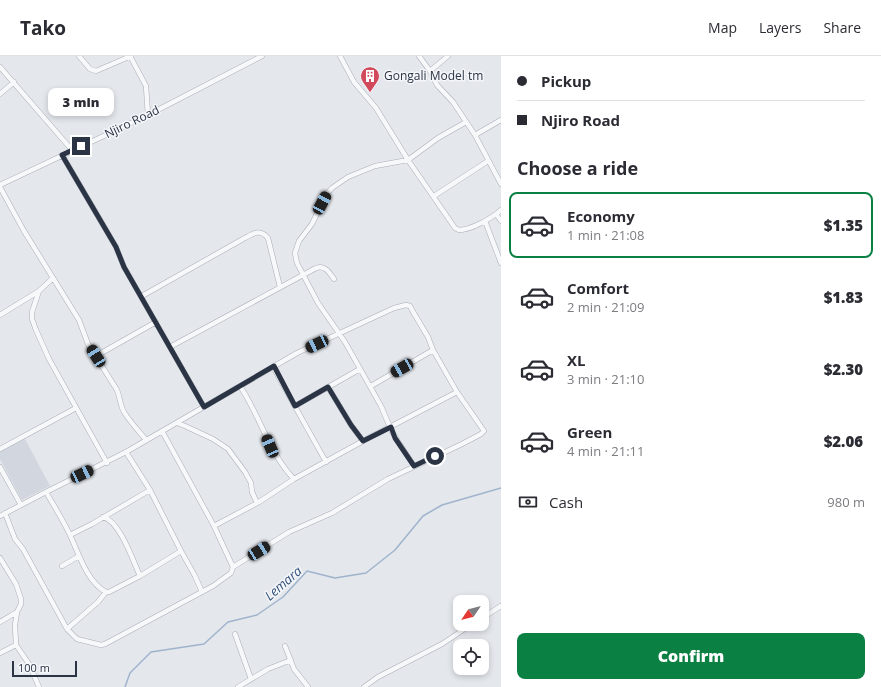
<!DOCTYPE html>
<html lang="en">
<head>
<meta charset="utf-8">
<style>
	body { margin:0; font-family:"Open Sans",sans-serif; background:#f7f7f7; color:#2b2b33; height:100vh; display:flex; flex-direction:column; font-size:15px; white-space:nowrap }
	* { box-sizing:border-box; margin:0 }
	p { font-size:13px; color:#7c7c81 }
	.icon { flex:none; width:22px; height:22px; fill:none; stroke:currentColor; stroke-width:2; stroke-linecap:round; stroke-linejoin:round }
	.map { position:relative; flex:1; overflow:hidden }
	.sheet { display:flex; flex-direction:column; background:#fff; width:380px }
	.sheet>* { flex:none }
	.top-card { display:grid; align-content:center; height:88px; padding:0 16px; background:#fff }
	.needle { width:26px; rotate:235deg }
	.buttons { position:absolute; left:453px; top:539px; display:grid; gap:8px }
	.buttons a { display:grid; place-items:center; width:36px; height:36px; border-radius:8px; background:#fff; box-shadow:0 2px 6px #0003; font-size:20px }
	.scale { position:absolute; left:12px; bottom:10px; width:65px; box-sizing:border-box; padding-left:4px; border:2px solid #2b3445; border-top:0; font-size:11px; line-height:14px; white-space:nowrap; color:#2b3445; -webkit-text-stroke:3px #f4f6f9; paint-order:stroke }
	.end { position:absolute; width:18px; height:18px; margin:-9px; border:5px solid #2b3445; background:#fff; box-shadow:0 0 0 2px #fff }
	.from { border-radius:50% }
	.bubble { position:absolute; height:28px; border-radius:8px; background:#fff; box-shadow:0 2px 6px #0003; font-size:13px; font-weight:800; line-height:28px; text-align:center }
	.car { position:absolute; width:12px; height:24px; margin:-12px -6px; border-radius:5px; box-shadow:0 0 3px 1px #0007; background:linear-gradient(#222 24%,#8ab4d8 0 40%,#222 0 76%,#8ab4d8 0 86%,#222 0) }
	.top-card b { display:flex; align-items:center; gap:14px; height:38px; font-size:15px }
	.top-card b+b { border-top:1px solid #e1e1e2 }
	.top-card i { width:10px; height:10px; background:#2b2b33 }
	ul { padding:0; list-style:none }
	li { display:flex; align-items:center; gap:12px; height:66px; margin:0 8px 6px; padding:0 8px; border:2px solid transparent; border-radius:8px }
	li div { flex:1 }
	li b { display:block; font-size:15px }
	li em { font-style:normal; font-weight:800 }
	li.on { border-color:#0b8043 }
	li>.icon { width:36px; height:36px; stroke-width:1.5 }
	h2 { padding:0 16px; font-size:18px; line-height:48px }
	.pay { display:flex; align-items:center; gap:10px; height:44px; padding:0 16px; font-size:15px }
	.pay p { margin-inline-start:auto }
	.primary-button { display:flex; gap:8px; margin-top:auto; padding:8px 16px }
	.primary-button a { flex:1; height:46px; border-radius:8px; background:#0b8043; color:#fff; font-size:16px; font-weight:800; line-height:46px; text-align:center }
	header { display:flex; align-items:center; gap:24px; box-sizing:border-box; height:56px; padding:0 20px; background:#fff; border-bottom:1px solid #e1e1e2 }
	header strong { font-size:19px }
	nav { display:flex; gap:22px; margin-inline-start:auto; font-size:14px }
	main { display:flex; flex:1; min-height:0 }
	.map>svg:first-child { display:block }
	.built { fill:#d2d6de }
	.lines { fill:none; stroke-linecap:round; stroke-linejoin:round }
	.stream { stroke:#9fb4cc; stroke-width:1.5 }
	.minor-casing { stroke:#a9aeb7; stroke-width:5.5 }
	.minor { stroke:#f7f8fa; stroke-width:4.5 }
	.route { stroke:#2b3445; stroke-width:5 }
	.labels { text-anchor:middle; stroke-width:3; stroke-linejoin:round; paint-order:stroke }
	.poi-label { font-size:12px; fill:#2b3445; stroke:#f4f6f9; text-anchor:start }
	.street-label { font-size:12px; fill:#2b3445; stroke:#f4f6f9 }
	.water-label { font-size:13px; font-style:italic; fill:#34527a; stroke:#f4f6f9 }
</style>
</head>
<body>
<header>
<strong>Tako</strong>
<nav><a>Map</a><a>Layers</a><a>Share</a></nav>
</header>
<main>
<div class="map">
<svg width="501" height="631" viewBox="0 0 501 631">
	<rect width="100%" height="100%" fill="#e4e7ec"/>
	<path class="built" d="M25 383 50 430 22 444 0 403V396Z"/>
	<g class="lines">
		<path class="stream" d="M125 631 130 617 151 596 204 588 228 566 257 559 283 541 307 515 335 522 366 517 395 494 423 460 442 449 501 432"/>
		<g class="minor-casing">
			<path id="minor" d="M79 0 90 13 96 15 131 0
				M130 0 146 30 148 59
				M340 0 354 26 376 52 408 104 455 172 459 174C471 174 492 162 501 154
				M419 0 430 15 437 29 453 46 475 79 501 128
				M0 11 72 94
				M430 15 448 0
				M0 38 14 26
				M475 79 501 64
				M62 99 116 191 124 211 204 351
				M0 129 148 59 262 0
				M0 131 24 175 79 264 88 288 117 334C120 341 120 349 124 356 130 366 139 375 146 384
				M434 140 488 105
				M496 158 501 165
				M485 165 501 207
				M39 235 32 256V263L36 274 49 303 107 407
				M142 240 243 183C253 178 259 172 268 182L280 231
				M0 259 39 235 53 222
				M170 291 316 212C325 209 329 216 334 223
				M96 300 156 266
				M273 311 326 406
				M240 330C260 360 269 397 294 423
				M371 330 433 294
				M328 331 351 369 363 385
				M295 350 360 313
				M177 367 185 370 213 383 228 393 245 416 251 427 252 436 257 447
				M162 375 214 470 233 511
				M0 393 76 352
				M126 396 150 434 181 495 195 520 202 536
				M414 410 392 376 381 350 345 286 318 247 297 207 295 197 299 185 312 168 326 139 332 132 348 121 375 110 408 104 438 82 466 66
				M0 411 21 449
				M46 436C54 450 63 464 70 479 79 498 87 526 106 536
				M0 460 46 436 126 396 297 297 394 252 406 249 410 250 412 254 428 281 433 294 457 336 484 375 481 378 462 388 388 423 332 457 289 476 233 511 231 517 213 530 105 588 101 589 77 583 67 573 23 493 15 483 5 457
				M103 461C120 465 133 505 140 520
				M214 470 259 446 294 423 363 385 457 336
				M70 479 92 468 150 434
				M0 502 16 528 21 543V548L17 556 15 569 16 589 29 608 39 631
				M62 510 79 500
				M482 562 501 550
				M0 566 17 556
				M67 573 98 546 106 536H109L140 520 181 495
				M235 578 251 623
				M285 590 294 613 308 631
				M0 597 16 589
				M238 631 268 613 291 604
				M364 631 378 621 442 588 472 568"/>
		</g>
		<use href="#minor" class="minor"/>
	</g>
	<g class="lines">
		<path class="route" d="M81 90 62 99 116 191 124 211 204 351 274 310 295 350 328 331 351 369 363 385 391 371 395 382 414 410 435 400"/>
	</g>
	<defs>
		<g id="building-pin" transform="scale(1)"><path d="M0 17L-7.5 6A9.5 9.5 0 1 1 7.5 6Z" fill="#d1495b" stroke="#f4f6f9"/><path d="M-4-6H4V6H1V3H-1V6H-4ZM-2.5-4.3h1.7v1.8h-1.7ZM.8-4.3h1.7v1.8H.8ZM-2.5-1h1.7V.8h-1.7ZM.8-1h1.7V.8H.8Z" fill="#fff"/></g>
	</defs>
	<g fill-rule="evenodd">
		<use href="#building-pin" x="370" y="20"/>
	</g>
	<g class="labels">
		<g class="poi-label">
			<text x="384" y="24">Gongali Model tm</text>
		</g>
		<g class="street-label">
			<text transform="translate(132 66) rotate(-26)" y="4">Njiro Road</text>
		</g>
		<g class="water-label">
			<text transform="translate(283 527) rotate(-41)" y="5">Lemara</text>
		</g>
	</g>
</svg>
<div class="buttons">
<a><svg class="needle" viewBox="-14 -14 28 28"><path d="M0-13l5 13h-10z" fill="#e53935"/><path d="M0 13l5-13h-10z" fill="#7c7c81"/></svg></a>
<a><svg class="icon" aria-label="locate" viewBox="0 0 24 24"><circle cx="12" cy="12" r="6"/><path d="M12 2v4M12 18v4M2 12h4M18 12h4"/></svg></a>
</div>
<div class="scale">100 m</div>
<i class="end from" style="left:435px;top:400px"></i>
<i class="end" style="left:81px;top:90px"></i>
<div class="bubble" style="left:48px;top:32px;width:66px">3 min</div>
<i class="car" style="left:322px;top:147px;rotate:28deg"></i>
<i class="car" style="left:317px;top:288px;rotate:245deg"></i>
<i class="car" style="left:96px;top:300px;rotate:328deg"></i>
<i class="car" style="left:402px;top:312px;rotate:240deg"></i>
<i class="car" style="left:270px;top:390px;rotate:337deg"></i>
<i class="car" style="left:82px;top:418px;rotate:65deg"></i>
<i class="car" style="left:259px;top:495px;rotate:58deg"></i>
</div>
<section class="sheet">
<div class="top-card">
<b><i class="from"></i>Pickup</b>
<b><i></i>Njiro Road</b>
</div>
<h2>Choose a ride</h2>
<ul>
<li class="on"><svg class="icon" aria-label="car" viewBox="0 0 24 24"><path d="M5 17H2v-5l4-1 3-4h7l3 4 3 1v5h-3M9 17h6M6 11h13"/><circle cx="7" cy="17" r="2"/><circle cx="17" cy="17" r="2"/></svg><div><b>Economy</b><p>1 min · 21:08</p></div><em>$1.35</em></li>
<li><svg class="icon" aria-label="car" viewBox="0 0 24 24"><path d="M5 17H2v-5l4-1 3-4h7l3 4 3 1v5h-3M9 17h6M6 11h13"/><circle cx="7" cy="17" r="2"/><circle cx="17" cy="17" r="2"/></svg><div><b>Comfort</b><p>2 min · 21:09</p></div><em>$1.83</em></li>
<li><svg class="icon" aria-label="car" viewBox="0 0 24 24"><path d="M5 17H2v-5l4-1 3-4h7l3 4 3 1v5h-3M9 17h6M6 11h13"/><circle cx="7" cy="17" r="2"/><circle cx="17" cy="17" r="2"/></svg><div><b>XL</b><p>3 min · 21:10</p></div><em>$2.30</em></li>
<li><svg class="icon" aria-label="car" viewBox="0 0 24 24"><path d="M5 17H2v-5l4-1 3-4h7l3 4 3 1v5h-3M9 17h6M6 11h13"/><circle cx="7" cy="17" r="2"/><circle cx="17" cy="17" r="2"/></svg><div><b>Green</b><p>4 min · 21:11</p></div><em>$2.06</em></li>
</ul>
<div class="pay"><svg class="icon" aria-label="cash" viewBox="0 0 24 24"><path d="M3 7h18v10H3z"/><circle cx="12" cy="12" r="2"/></svg>Cash<p>980 m</p></div>
<div class="primary-button"><a>Confirm</a></div>
</section>
</main>
</body>
</html>
